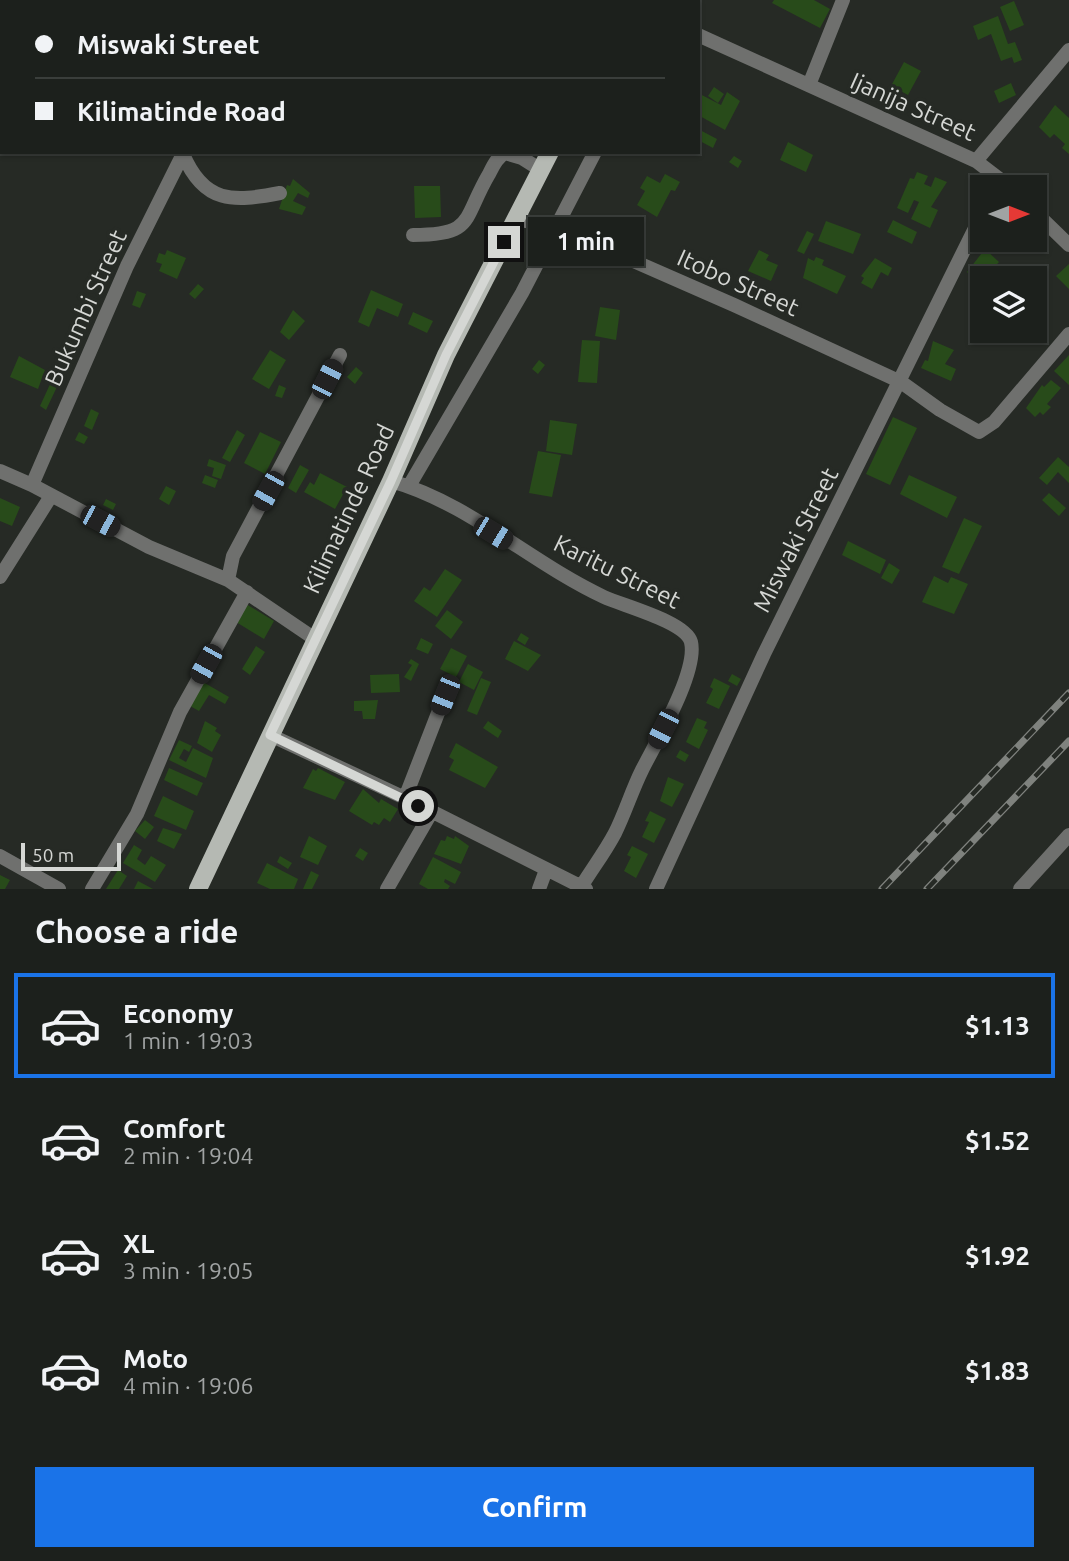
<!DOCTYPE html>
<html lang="en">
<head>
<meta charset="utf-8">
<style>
	body { margin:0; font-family:Ubuntu,sans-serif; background:#292d29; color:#f1f3f6; height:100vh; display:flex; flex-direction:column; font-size:26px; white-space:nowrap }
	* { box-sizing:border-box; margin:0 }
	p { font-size:23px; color:#a0a3a3 }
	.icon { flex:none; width:38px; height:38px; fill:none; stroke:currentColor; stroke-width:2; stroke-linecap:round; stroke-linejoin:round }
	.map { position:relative; height:889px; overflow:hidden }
	.panel { display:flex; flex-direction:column; background:#1c201c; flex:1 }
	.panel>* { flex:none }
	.banner { position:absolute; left:0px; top:0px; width:700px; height:154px; box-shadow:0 2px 5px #0004,0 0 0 2px #3a3e3b; display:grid; align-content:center; height:154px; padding:0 35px; background:#1c201c }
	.needle { width:46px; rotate:90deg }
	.tools { position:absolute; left:970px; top:175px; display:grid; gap:14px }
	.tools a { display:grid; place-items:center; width:77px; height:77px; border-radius:0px; background:#1c201c; box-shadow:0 2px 5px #0004,0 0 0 2px #3a3e3b; font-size:35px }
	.scale { position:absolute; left:21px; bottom:18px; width:100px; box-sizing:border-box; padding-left:7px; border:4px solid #d5d7d4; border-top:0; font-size:19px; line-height:24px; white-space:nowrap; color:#d5d7d4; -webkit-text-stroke:5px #262a25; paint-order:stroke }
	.end { position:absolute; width:32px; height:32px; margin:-16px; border:9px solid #d5d7d4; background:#111; box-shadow:0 0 0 4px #111 }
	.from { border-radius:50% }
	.bubble { position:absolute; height:49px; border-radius:0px; background:#1c201c; box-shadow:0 2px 5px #0004,0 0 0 2px #3a3e3b; font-size:23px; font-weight:600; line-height:49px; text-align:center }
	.car { position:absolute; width:21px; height:42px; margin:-21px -10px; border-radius:9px; box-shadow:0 0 5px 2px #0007; background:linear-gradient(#222 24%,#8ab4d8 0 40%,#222 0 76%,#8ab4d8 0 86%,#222 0) }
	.banner b { display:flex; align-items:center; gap:24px; height:66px; font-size:26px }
	.banner b+b { border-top:2px solid #3a3e3b }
	.banner i { width:18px; height:18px; background:#f1f3f6 }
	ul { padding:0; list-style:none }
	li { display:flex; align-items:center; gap:21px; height:105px; margin:0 14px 10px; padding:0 21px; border:4px solid transparent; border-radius:0px }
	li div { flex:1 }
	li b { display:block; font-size:26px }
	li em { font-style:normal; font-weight:600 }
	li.current { border-color:#1a73e8 }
	li>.icon { width:63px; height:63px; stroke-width:1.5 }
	h2 { padding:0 35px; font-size:32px; line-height:84px }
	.action { display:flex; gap:14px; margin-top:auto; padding:14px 35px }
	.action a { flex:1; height:80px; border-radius:0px; background:#1a73e8; color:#fff; font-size:28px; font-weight:600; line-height:80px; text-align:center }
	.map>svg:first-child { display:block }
	.building { fill:#284b1a }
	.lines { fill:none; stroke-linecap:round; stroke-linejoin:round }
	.minor { stroke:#6f706e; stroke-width:14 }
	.major { stroke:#b5b9b3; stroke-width:18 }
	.rail-casing { stroke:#7f827e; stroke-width:7 }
	.rail { stroke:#262a25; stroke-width:4.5; stroke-dasharray:13; stroke-linecap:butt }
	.route { stroke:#d5d7d4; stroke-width:9 }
	.labels { text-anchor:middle; stroke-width:7; stroke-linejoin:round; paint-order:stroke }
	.street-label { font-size:24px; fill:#d5d7d4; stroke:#262a25 }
</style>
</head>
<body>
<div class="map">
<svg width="1069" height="889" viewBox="0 0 1069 889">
	<rect width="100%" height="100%" fill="#262a25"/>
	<path class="building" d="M774 0H814L830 9 820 28 772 3Z
		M1014 1 1024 25 1010 31 1000 7Z
		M998 16 1008 44 1015 42 1022 60 1014 63 1012 57 1001 61 991 34 978 40 973 26Z
		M904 62 921 71 908 95 891 86Z
		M1011 83 1016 95 999 103 994 91Z
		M714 87 724 94 718 103 708 96Z
		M727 92 740 101 725 130 698 115V93L721 105Z
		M1055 105 1069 118V154L1062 148 1065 144 1054 134 1050 138 1039 127Z
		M698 129 717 139 713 148 698 140Z
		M788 142 813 155 806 172 780 160Z
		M734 156 742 161 738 168 729 162Z
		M917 172 928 176 924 184 931 187 935 177 947 182 931 207 938 210 930 228 911 219 919 202 914 200 908 213 897 208 910 178 914 179Z
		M665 174 680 182 675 191 671 190 657 217 637 205 645 191 640 188 647 176 660 183Z
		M293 179 310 193 308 198 298 193 293 201 306 207 302 215 279 209 287 185 290 186Z
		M414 186H440L441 217 415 218Z
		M893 220 917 232 912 244 887 232Z
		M826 221 861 234 853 254 818 241Z
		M807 231 814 234 804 254 797 251Z
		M985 249 999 262 979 284 967 272Z
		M167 250 186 258 177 279 159 271 162 264 156 262 159 253 165 255Z
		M759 250 769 255 766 260 778 265 771 281 748 271Z
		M816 257 824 260 822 265 846 276 837 294 803 278 808 258 814 261Z
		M875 258 892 268 888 276 881 272 872 289 861 283 864 278 861 276Z
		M1069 264V289L1056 276Z
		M198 284 204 289 195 299 189 294Z
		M371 290 403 304 398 317 377 308 369 327 358 322Z
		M137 291 146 294 140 308 132 305Z
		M600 307 620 310 616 340 595 336Z
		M293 310 305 321 289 340 280 332Z
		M1036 311 1049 324 1024 345 1013 335 1017 331H1034Z
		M413 312 433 321 427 333 408 324Z
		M582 340 600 341 597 383 578 382Z
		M933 341 954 350 945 364 956 369 951 381 921 368 925 360 928 361Z
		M270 350 286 360 269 389 252 379Z
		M1069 355V385L1054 371Z
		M19 356 45 370 38 389 10 377Z
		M539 360 545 365 538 374 532 369Z
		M356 367 363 373 355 384 347 377Z
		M57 369 64 372 46 410 40 406Z
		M1051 380 1061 388 1047 404 1051 407 1043 415 1040 412 1035 417 1026 408 1042 385 1044 387Z
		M279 385 286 388 282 398 275 396Z
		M91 409 99 413 92 430 84 426Z
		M893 417 917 428 890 485 866 474Z
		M550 420 577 424 572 455 546 451Z
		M237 430 245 435 230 462 222 458Z
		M79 432 88 437 84 444 75 440Z
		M260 432 281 442 265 474 244 463Z
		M538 451 561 455 552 497 529 493Z
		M1058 457 1069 467V483L1058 472 1047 485 1039 478Z
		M209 459 226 465 221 479 212 476 214 468 207 466Z
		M300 465 309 470 296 493 288 488Z
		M320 473 347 487 335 509 304 492 310 482 314 485Z
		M205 475 218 480 215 488 202 483Z
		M909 475 957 497 947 518 900 494Z
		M166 486 176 491 169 505 159 499Z
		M1049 493 1066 508 1059 516 1042 500Z
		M0 498 20 507 12 526 0 521Z
		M106 499 116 504 113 510 103 505Z
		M964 518 982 526 959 574 942 567Z
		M848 541 886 560 880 574 842 555Z
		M889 563 900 570 892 584 881 578Z
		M445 569 462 580 437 617 414 601 424 587 430 591Z
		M934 576 948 583 951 577 968 584 954 614 922 602Z
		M246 604 274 621 264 639 236 622Z
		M447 610 463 622 451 639 435 626Z
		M521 633 529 638 525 645 517 640Z
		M421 638 433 644 428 654 416 649Z
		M514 641 541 655 528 671 505 659Z
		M256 646 265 652 250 675 242 669Z
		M451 648 467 656 456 677 440 669Z
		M411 659 419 664 411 681 404 677 412 665 408 663Z
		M468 664 483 672 474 690 459 682Z
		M399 674 400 692 371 693 370 675Z
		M732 674 741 679 737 686 728 681Z
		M481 678 491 682 477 715 467 711Z
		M714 678 730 686 719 709 706 703 713 689 710 687Z
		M203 682 229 697 225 704 209 695 199 711 190 706Z
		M378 700 375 719H363L362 711H354V701Z
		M697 718 707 722 704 728 708 730 699 749 686 742Z
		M205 721 217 728 215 731 221 735 212 752 197 743Z
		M488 721 502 731 498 738 483 728Z
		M179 740 192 746 189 752 184 749 179 758 186 762 193 748 213 758 206 778 169 760Z
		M456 743 498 767 485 788 449 770 454 760 449 757Z
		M680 750 689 755 685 762 676 757Z
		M169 768 203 783 197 796 164 780Z
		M318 768 345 782 335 800 303 788 313 769 316 771Z
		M668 777 684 784 672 807 660 801Z
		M363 789 379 803 381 799 398 809 390 822 384 818 379 825 374 822 372 825 349 811Z
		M163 796 194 811 186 830 154 816Z
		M650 811 666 819 654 843 642 837 649 822 645 821Z
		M145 820 154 827 145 839 135 831Z
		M163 828 182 834 174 849 157 841Z
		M309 836 327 846 318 865 300 857Z
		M447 836 454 839 455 836 469 846 461 864 434 854 441 840 445 841Z
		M134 845 142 850 137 859 145 865 151 856 166 865 155 882 123 863Z
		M632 846 648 854 636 878 624 871 631 857 627 855Z
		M360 848 368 853 363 861 355 856Z
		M280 856 292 863 288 869 277 862Z
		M433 857 461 872 455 884 445 879 444 882 450 886 448 889H428L419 884Z
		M267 863 298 879 294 889H270L257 883Z
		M118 870 127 876 119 889H106Z
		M311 871 319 875 312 889H303Z
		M0 875 10 880 5 889H0Z
		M138 881 153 889H134Z"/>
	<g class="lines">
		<path class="minor" d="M257 2 258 0
			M671 2 672 0
			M698 35 976 161 1010 187
			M809 85 843 0
			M183 154C204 204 233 202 280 193
			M976 161 1069 50
			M1034 211 1069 245
			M515 219 556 227 734 305 901 382 940 410 979 432 994 422 1069 334
			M413 235C475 235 462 220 489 174 493 166 497 157 505 153L522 158 541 170
			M0 471 32 485 149 547 228 580 315 639
			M391 481C469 503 531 563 604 597 624 606 686 622 691 642 698 672 656 742 642 770 632 790 625 813 615 833 605 852 592 869 581 887
			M32 485 127 266 184 152
			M409 486 522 293 595 152
			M0 577 51 496
			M228 580 233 556 340 355
			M270 735 405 798 586 889
			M405 798 445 695
			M0 856 59 889
			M92 889 137 814 180 712 247 592
			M387 889 431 813
			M539 889 546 870
			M656 889 764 654 982 214
			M1020 889 1069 835"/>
		<path class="major" d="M625 2 626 0
			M198 889 391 481 446 355 550 152"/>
		<g class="rail-casing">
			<path id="rail" d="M882 889 1069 693
				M927 889 1069 741"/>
		</g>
		<use href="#rail" class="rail"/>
	</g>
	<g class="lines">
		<path class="route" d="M418 806 270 735 391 481 446 355 504 242"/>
	</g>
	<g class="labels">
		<g class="street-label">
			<text transform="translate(913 107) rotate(24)" y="8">Ijanija Street</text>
			<text transform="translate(738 283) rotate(24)" y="8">Itobo Street</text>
			<text transform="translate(86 308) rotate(-66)" y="8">Bukumbi Street</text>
			<text transform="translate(349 509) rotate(-65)" y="8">Kilimatinde Road</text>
			<text transform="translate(796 540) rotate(-63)" y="8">Miswaki Street</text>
			<text transform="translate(617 572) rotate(26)" y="8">Karitu Street</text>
		</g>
	</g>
</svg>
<div class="tools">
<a><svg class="needle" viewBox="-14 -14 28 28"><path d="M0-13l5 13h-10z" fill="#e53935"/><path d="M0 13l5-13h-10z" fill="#a0a3a3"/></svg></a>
<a><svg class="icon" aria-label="layers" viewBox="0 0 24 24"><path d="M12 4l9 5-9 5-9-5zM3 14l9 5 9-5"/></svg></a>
</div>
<div class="scale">50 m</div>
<i class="end from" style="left:418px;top:806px"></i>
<i class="end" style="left:504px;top:242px"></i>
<div class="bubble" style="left:528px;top:217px;width:116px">1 min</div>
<i class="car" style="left:327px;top:379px;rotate:27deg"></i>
<i class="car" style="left:268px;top:491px;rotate:209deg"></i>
<i class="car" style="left:100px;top:521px;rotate:118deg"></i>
<i class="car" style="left:493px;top:533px;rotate:121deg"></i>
<i class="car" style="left:206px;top:664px;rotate:209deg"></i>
<i class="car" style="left:445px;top:695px;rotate:202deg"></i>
<i class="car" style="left:663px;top:729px;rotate:207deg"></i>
<div class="banner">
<b><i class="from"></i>Miswaki Street</b>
<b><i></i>Kilimatinde Road</b>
</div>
</div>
<section class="panel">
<h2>Choose a ride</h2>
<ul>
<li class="current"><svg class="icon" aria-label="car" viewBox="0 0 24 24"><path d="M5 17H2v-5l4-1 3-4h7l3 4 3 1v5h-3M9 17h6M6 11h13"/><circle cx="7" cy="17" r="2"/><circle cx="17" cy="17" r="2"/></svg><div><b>Economy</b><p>1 min · 19:03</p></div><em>$1.13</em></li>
<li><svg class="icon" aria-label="car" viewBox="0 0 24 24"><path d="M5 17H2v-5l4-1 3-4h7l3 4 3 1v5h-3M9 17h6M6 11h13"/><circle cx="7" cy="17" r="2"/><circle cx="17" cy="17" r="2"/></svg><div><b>Comfort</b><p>2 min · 19:04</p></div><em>$1.52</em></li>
<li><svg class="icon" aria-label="car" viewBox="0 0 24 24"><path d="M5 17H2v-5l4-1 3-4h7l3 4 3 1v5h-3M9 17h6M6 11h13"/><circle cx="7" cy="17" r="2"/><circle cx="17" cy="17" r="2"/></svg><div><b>XL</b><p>3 min · 19:05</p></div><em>$1.92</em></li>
<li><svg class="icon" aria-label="car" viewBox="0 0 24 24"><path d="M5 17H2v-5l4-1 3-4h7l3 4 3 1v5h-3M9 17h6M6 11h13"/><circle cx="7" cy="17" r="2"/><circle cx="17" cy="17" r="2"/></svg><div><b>Moto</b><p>4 min · 19:06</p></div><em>$1.83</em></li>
</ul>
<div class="action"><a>Confirm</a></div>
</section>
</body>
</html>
